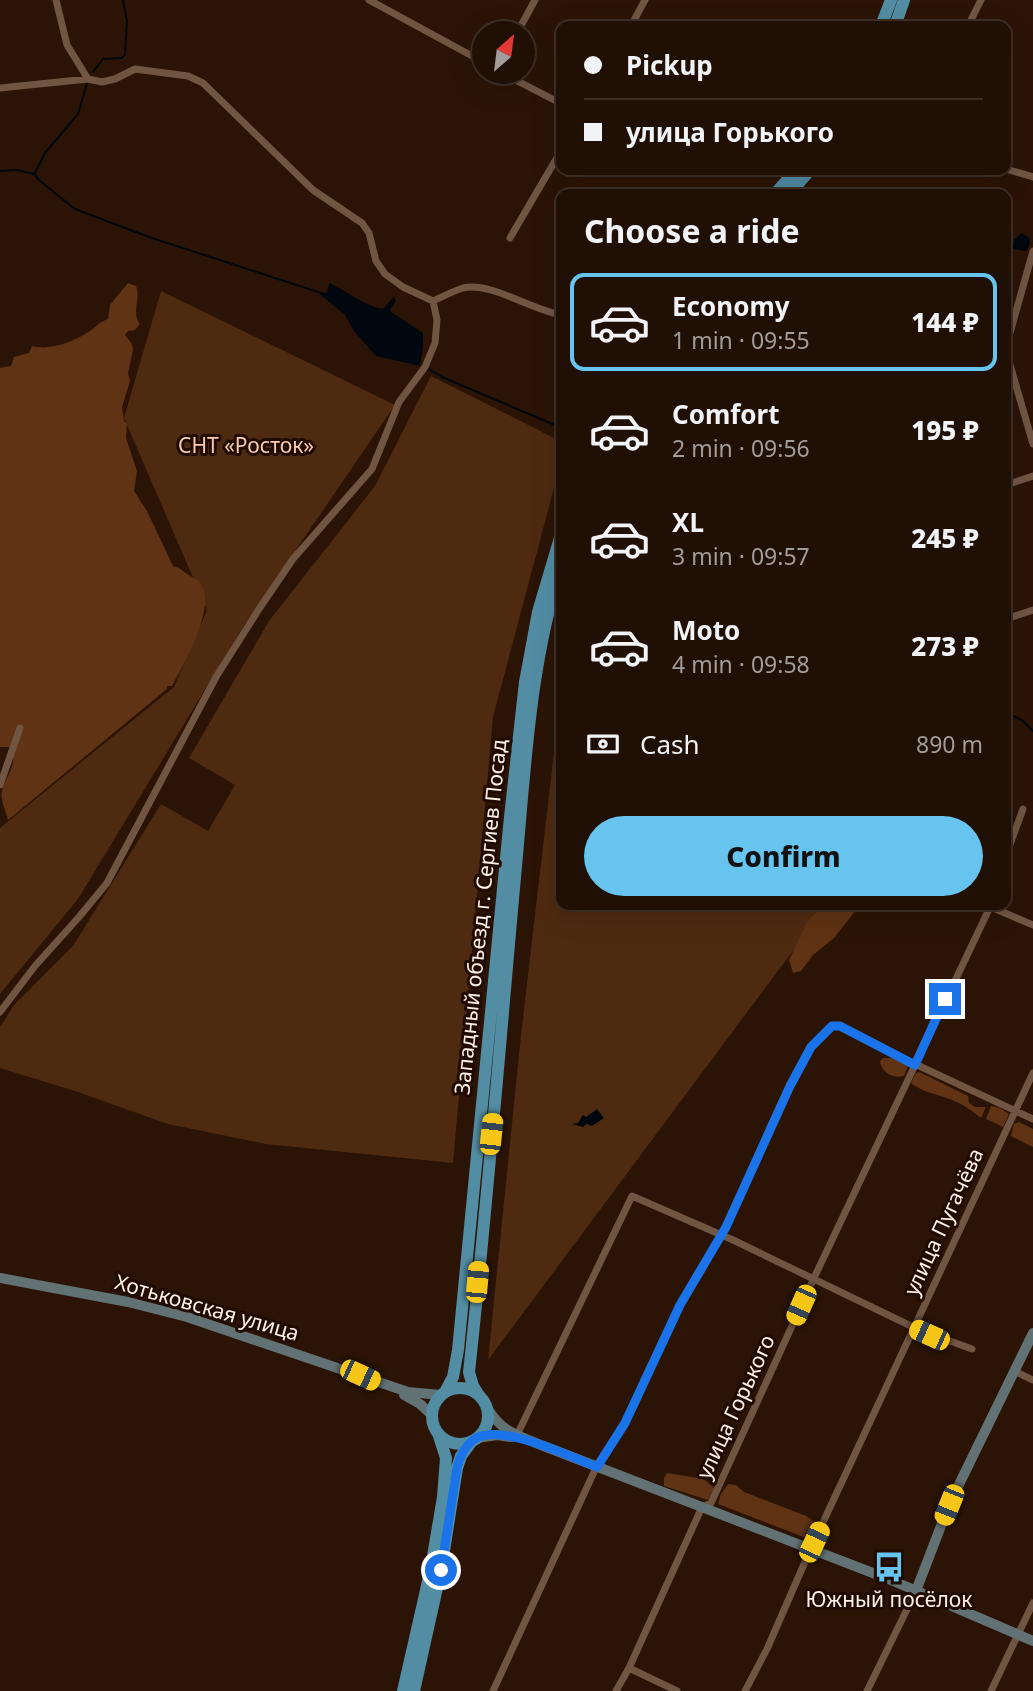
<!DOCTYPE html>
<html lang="en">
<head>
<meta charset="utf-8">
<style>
	body { margin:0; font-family:"Noto Sans",sans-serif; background:#2d1d13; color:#f1f3f6; height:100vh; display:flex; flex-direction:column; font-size:26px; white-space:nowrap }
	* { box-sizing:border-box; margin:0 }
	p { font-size:23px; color:#a29c9a }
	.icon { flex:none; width:38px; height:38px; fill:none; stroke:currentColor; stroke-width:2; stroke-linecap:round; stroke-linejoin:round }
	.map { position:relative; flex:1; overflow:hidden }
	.side { position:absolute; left:556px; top:189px; width:455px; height:721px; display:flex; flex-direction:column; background:#200f04; border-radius:14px; box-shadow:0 7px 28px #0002,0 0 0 2px #3d2f26 }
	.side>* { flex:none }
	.top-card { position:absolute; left:556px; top:21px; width:455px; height:154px; border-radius:14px; box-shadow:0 7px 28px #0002,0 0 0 2px #3d2f26; display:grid; align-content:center; height:154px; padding:0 28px; background:#200f04 }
	.needle { width:46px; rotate:28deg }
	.buttons { position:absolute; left:472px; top:21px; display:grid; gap:14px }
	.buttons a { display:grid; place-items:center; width:63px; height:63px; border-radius:50%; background:#200f04; box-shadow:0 7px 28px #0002,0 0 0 2px #3d2f26; font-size:35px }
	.end { position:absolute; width:32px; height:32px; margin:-16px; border:9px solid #1a73e8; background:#fff; box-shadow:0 0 0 4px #fff }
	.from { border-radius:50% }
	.car { position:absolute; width:21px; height:42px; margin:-21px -10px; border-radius:9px; box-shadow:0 0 5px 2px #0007; background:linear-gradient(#f5c518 24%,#345 0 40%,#f5c518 0 76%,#345 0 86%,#f5c518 0) }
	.top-card b { display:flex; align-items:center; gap:24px; height:66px; font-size:26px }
	.top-card b+b { border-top:2px solid #3d2f26 }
	.top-card i { width:18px; height:18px; background:#f1f3f6 }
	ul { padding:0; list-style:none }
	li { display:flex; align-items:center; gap:21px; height:98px; margin:0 14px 10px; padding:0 14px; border:4px solid transparent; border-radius:14px }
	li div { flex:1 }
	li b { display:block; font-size:26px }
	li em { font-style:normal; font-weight:800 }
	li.on { border-color:#67c4ef }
	li>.icon { width:63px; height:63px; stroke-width:1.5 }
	h2 { padding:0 28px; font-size:32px; line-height:84px }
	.pay { display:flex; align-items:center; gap:18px; height:77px; padding:0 28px; font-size:26px }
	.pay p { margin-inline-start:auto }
	.action { display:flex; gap:14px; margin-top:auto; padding:14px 28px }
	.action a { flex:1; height:80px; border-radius:42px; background:#67c4ef; color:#111; font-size:28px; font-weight:800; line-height:80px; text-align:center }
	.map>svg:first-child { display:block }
	.green { fill:#4e2a10 }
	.forest { fill:#5f3313 }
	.water { fill:#00070e }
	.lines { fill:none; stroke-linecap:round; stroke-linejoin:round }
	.stream { stroke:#00070e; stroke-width:2 }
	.street { stroke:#705543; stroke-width:7 }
	.secondary { stroke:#617174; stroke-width:10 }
	.primary { stroke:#528da4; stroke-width:12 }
	.route { stroke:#1a73e8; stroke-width:9 }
	.labels { text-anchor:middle; stroke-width:6; stroke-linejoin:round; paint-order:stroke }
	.park-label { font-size:21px; fill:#f8cbaf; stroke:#210b00 }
	.street-label { font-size:21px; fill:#fdf0e8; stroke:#210b00 }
	.poi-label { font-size:21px; fill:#fdf0e8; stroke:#210b00 }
</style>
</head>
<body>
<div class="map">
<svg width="1033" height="1691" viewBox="0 0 1033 1691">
	<rect width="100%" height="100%" fill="#2b1405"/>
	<path class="green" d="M161 291 395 405 241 630 78 899 0 994V828L174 687 207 610 124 418Z
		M431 376 562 442V458L493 717 453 1163 266 1144 168 1124 75 1091 0 1068V1027L14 1005 73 946 161 804 208 831 235 785 189 758 269 621 375 486Z
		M562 684V905H827L488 1360 521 1035Z"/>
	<path class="forest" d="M128 283 136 286C141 298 131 314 140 324L135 330 128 331 125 335 132 344 133 350 128 373 130 381 122 407 124 421 127 424 126 438 137 471 134 491 147 511 173 566C180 568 182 570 187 574 192 577 201 581 203 588 213 613 184 664 172 686H167V689L8 820C6 812 0 800 2 791 5 776 21 762 9 747H0V368L11 366 14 357 29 353 32 346C50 351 73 342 90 331 97 326 99 322 108 319L110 305Z
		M824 905H860L834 938 813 955 801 971 793 973 789 960 808 920Z
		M883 1058H893L908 1066 904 1076C893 1079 881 1072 880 1061Z
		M919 1072 968 1096 969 1103 975 1107H986L981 1118C972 1111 963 1104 952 1100 938 1094 923 1093 911 1083L916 1073Z
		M991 1106 1000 1108 1009 1114 1003 1127 986 1119Z
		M1019 1122 1033 1129V1147L1011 1136 1014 1124Z
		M667 1473 704 1479 714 1488 708 1500 664 1486V1478Z
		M728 1484 736 1485 744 1492 806 1516 817 1523 813 1536 809 1539 718 1504 721 1494Z"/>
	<path class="water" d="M1022 233 1029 238 1030 243 1027 251 1012 249 1014 240Z
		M329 283C344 289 370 310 384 308L394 296 396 301 390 309 391 312 423 333V347L420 366 376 356 354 331 345 315 316 291 327 293Z
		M597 1109 604 1118 592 1126 587 1124 583 1127 572 1124 578 1123 583 1115 586 1117Z"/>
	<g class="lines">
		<path class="stream" d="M93 72 103 59 121 58 125 55 127 21 123 0
			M0 171 17 170 34 174 40 181 75 209 149 237 318 292
			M35 173 45 153 78 114 87 83
			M429 369 442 377 562 428
			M1006 712 1023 721 1033 731"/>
		<path class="street" d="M56 0 67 45 88 79
			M369 0 485 63
			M631 26 645 0
			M968 26 981 0
			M517 33 535 0
			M500 72 562 104
			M0 88 88 79 102 82 115 79 135 69 188 76 203 83 313 190 362 223 369 233 376 261 385 274 403 287 433 301 437 320 435 343 425 367 399 402 372 469 293 559 259 609 216 677 107 883 79 917 35 966 0 1012
			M1006 169 1033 177
			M510 238 562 149
			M433 301C442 297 453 291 463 288 490 281 533 311 562 315
			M1006 347 1033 251
			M1006 351 1033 444
			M1006 485 1033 476
			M1006 619 1033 610
			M0 785 20 728
			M1006 855 1023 809
			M991 907 1033 925
			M1016 1372 1033 1380
			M517 1435 632 1196 733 1240 944 1342 950 1341 972 1349
			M629 1668 677 1691
			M493 1691 594 1472 625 1423 680 1305 726 1227 780 1106 811 1047 832 1026H840L915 1064 1033 1119
			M616 1691 629 1668 702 1507 711 1503 813 1280 991 905
			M745 1691 767 1649 811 1548 1033 1073
			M867 1691 916 1591
			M991 1691 1033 1603"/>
		<path class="secondary" d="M0 1278 128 1302 187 1317 408 1392 441 1395
			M404 1395 420 1404 432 1415
			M488 1409C502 1432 517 1435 541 1445L891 1580 1033 1641
			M477 1438 497 1435 511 1437
			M916 1591 949 1505 1033 1333"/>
		<path class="primary" d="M881 26 891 0
			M895 26 904 0
			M775 194 796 170
			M789 194 810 170
			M432 1416a28 28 0 1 1 56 0a28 28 0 1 1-56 0Z
			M445 1392 453 1377 458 1350 510 817 525 682 538 612 562 531
			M478 1394 473 1386 469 1372C487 1207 500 1042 515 877 525 773 529 664 562 564
			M403 1691 431 1568 443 1497 446 1458 438 1433
			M414 1691 441 1570 457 1468 461 1456 472 1441"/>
	</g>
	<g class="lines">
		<path class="route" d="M441 1570 457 1468C460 1457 464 1447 473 1440 499 1421 570 1457 597 1467L625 1423 680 1305 726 1227 790 1086 811 1047 832 1026H840L915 1065 945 999"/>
	</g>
	<defs>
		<g id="bus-bare" transform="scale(2.415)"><path d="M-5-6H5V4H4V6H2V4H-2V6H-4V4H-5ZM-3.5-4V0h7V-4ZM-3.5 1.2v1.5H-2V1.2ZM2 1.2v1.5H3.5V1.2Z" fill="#67c4ef" stroke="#210b00" stroke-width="2.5" paint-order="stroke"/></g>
	</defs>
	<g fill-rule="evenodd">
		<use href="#bus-bare" x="889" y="1567"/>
	</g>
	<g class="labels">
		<g class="park-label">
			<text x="246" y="453">СНТ «Росток»</text>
		</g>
		<g class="street-label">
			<text transform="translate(481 917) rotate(-84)" y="7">Западный объезд г. Сергиев Посад</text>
			<text transform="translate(944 1222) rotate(-65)" y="7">улица Пугачёва</text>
			<text transform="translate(207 1308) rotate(16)" y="7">Хотьковская улица</text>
			<text transform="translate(736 1407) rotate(-65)" y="7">улица Горького</text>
		</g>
		<g class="poi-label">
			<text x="889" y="1607">Южный посёлок</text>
		</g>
	</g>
</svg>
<div class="buttons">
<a><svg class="needle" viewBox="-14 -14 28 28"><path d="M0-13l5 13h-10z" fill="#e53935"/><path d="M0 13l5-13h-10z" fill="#a29c9a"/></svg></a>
</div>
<i class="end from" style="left:441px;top:1570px"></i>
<i class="end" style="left:945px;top:999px"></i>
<i class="car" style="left:491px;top:1134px;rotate:6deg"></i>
<i class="car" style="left:477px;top:1282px;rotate:5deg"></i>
<i class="car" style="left:801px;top:1305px;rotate:204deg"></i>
<i class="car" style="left:929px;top:1335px;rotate:294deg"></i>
<i class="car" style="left:360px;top:1375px;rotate:115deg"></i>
<i class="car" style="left:949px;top:1505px;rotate:202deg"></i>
<i class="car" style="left:814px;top:1542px;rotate:25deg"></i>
<div class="top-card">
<b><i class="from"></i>Pickup</b>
<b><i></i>улица Горького</b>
</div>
<section class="side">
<h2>Choose a ride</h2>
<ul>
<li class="on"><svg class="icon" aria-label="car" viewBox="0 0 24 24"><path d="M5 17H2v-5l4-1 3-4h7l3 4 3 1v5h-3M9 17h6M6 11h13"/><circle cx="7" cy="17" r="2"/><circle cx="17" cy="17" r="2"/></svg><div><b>Economy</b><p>1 min · 09:55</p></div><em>144 ₽</em></li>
<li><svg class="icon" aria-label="car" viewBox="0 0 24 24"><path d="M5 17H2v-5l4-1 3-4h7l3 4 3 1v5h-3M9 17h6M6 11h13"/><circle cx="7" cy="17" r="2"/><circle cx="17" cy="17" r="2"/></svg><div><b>Comfort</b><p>2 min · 09:56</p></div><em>195 ₽</em></li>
<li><svg class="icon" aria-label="car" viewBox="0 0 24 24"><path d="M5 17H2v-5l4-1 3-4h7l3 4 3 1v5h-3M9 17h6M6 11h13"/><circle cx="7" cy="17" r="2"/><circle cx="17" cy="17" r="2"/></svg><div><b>XL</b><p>3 min · 09:57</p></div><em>245 ₽</em></li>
<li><svg class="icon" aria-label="car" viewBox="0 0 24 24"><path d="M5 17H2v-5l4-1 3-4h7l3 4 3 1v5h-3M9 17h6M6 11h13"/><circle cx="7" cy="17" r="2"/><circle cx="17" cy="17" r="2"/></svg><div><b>Moto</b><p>4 min · 09:58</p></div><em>273 ₽</em></li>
</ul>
<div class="pay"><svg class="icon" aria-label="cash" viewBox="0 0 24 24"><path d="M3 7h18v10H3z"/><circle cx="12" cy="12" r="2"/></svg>Cash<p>890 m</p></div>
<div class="action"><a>Confirm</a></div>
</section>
</div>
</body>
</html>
